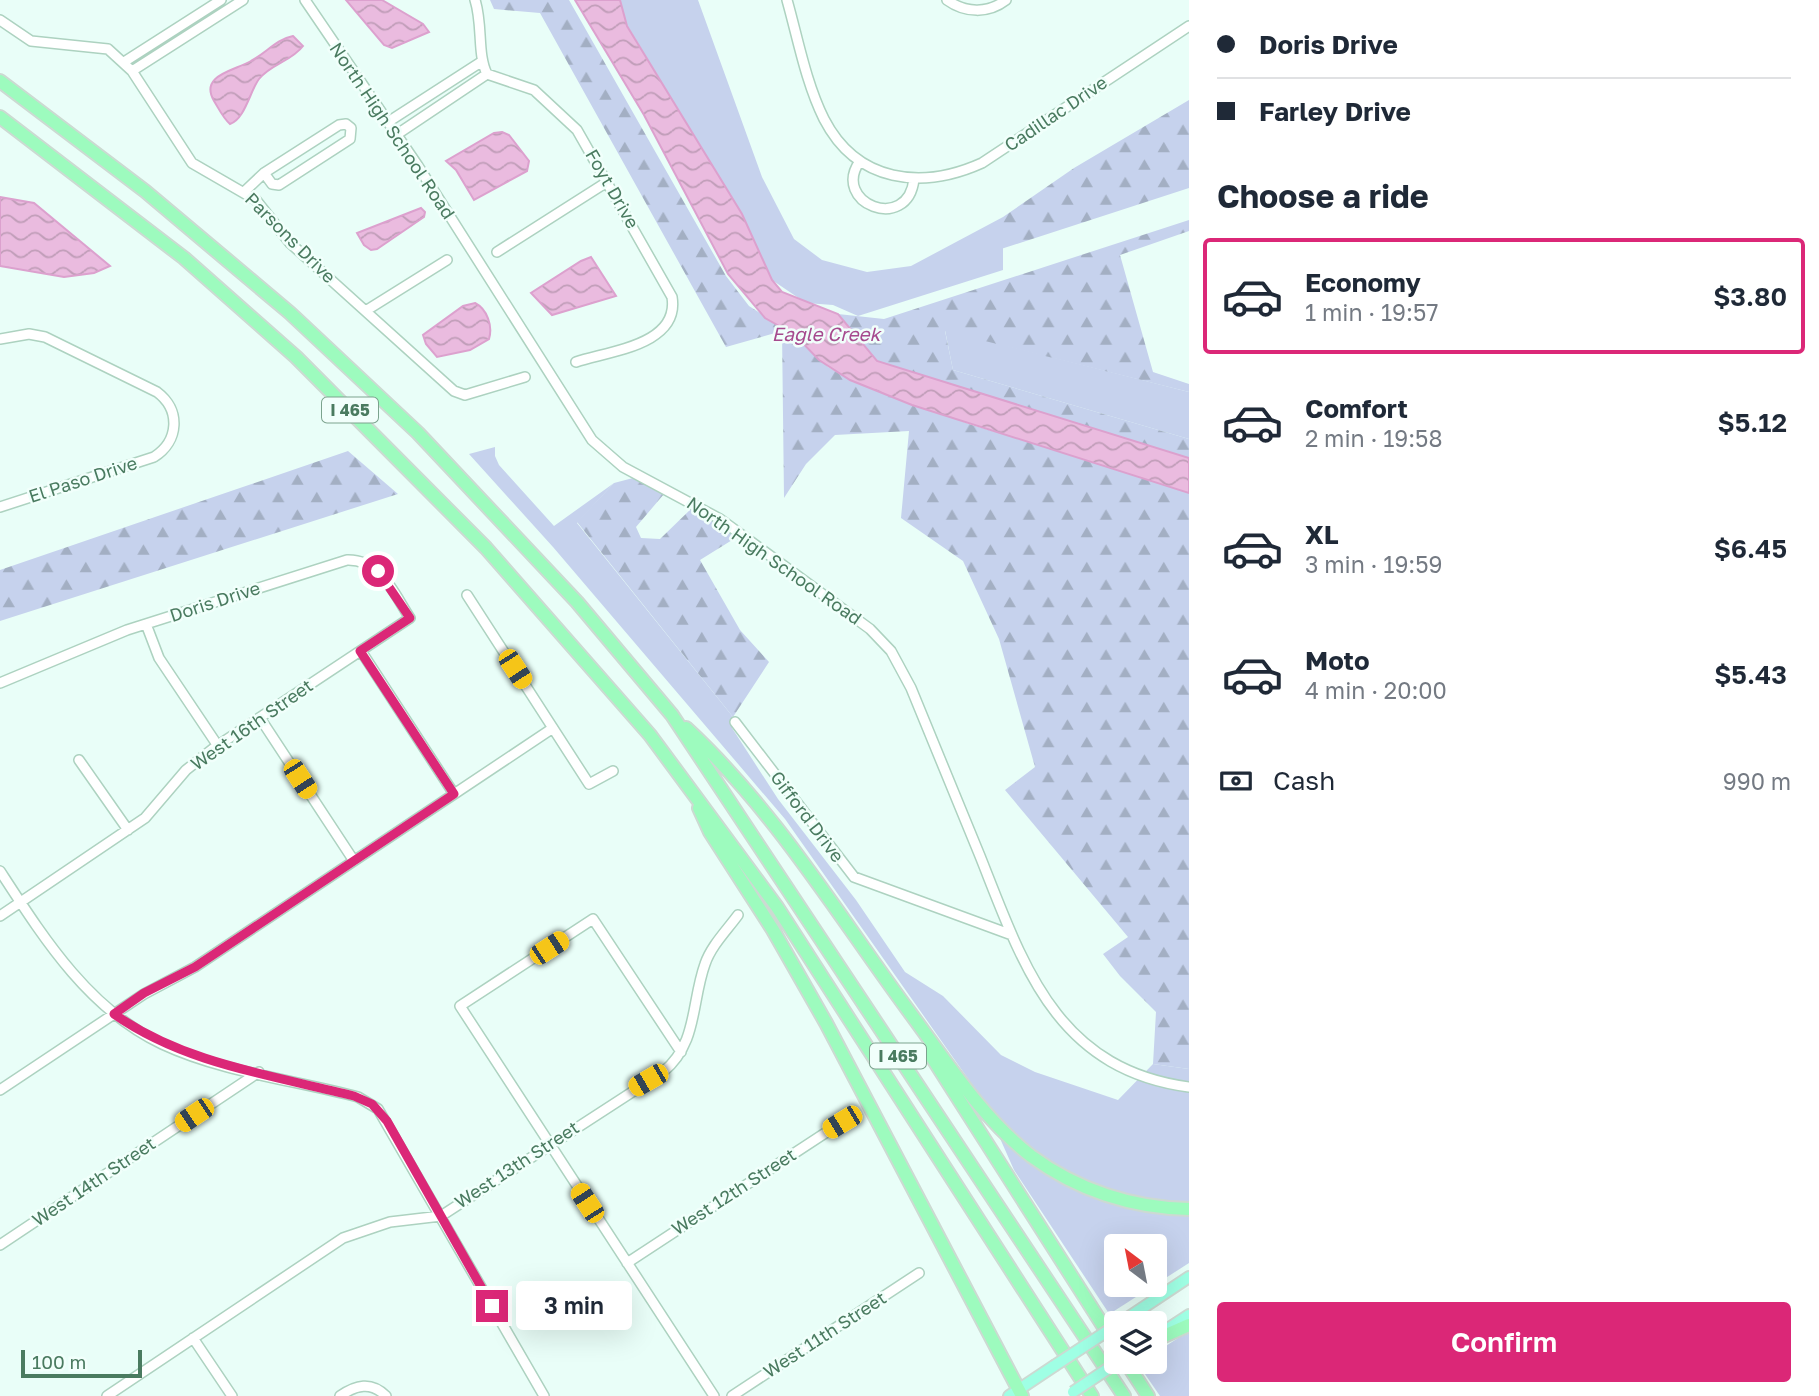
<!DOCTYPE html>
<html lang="en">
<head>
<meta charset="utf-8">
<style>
	body { margin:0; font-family:"Golos Text",sans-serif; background:#f6f6f7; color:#1f2937; height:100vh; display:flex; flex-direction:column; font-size:26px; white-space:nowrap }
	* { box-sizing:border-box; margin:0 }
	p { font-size:23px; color:#747a83 }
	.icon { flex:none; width:38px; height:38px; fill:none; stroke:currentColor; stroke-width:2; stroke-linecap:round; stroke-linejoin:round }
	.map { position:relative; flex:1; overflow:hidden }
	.side { display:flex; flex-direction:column; background:#fff; width:630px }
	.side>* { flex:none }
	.banner { display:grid; align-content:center; height:154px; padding:0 28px; background:#fff }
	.needle { width:46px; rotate:328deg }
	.controls { position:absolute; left:1104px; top:1234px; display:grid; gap:14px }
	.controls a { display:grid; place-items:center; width:63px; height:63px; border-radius:7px; background:#fff; box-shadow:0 7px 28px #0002; font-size:35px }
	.scale { position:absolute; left:21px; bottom:18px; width:121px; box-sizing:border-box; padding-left:7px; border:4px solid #4a7b60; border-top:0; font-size:19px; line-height:24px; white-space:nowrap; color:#4a7b60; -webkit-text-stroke:5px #f1fffb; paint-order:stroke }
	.end { position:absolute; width:32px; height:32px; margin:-16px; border:9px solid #db2777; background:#fff; box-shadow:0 0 0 4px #fff }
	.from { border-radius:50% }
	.bubble { position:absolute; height:49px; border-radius:7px; background:#fff; box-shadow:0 7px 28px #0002; font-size:23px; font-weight:600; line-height:49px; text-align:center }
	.car { position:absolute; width:21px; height:42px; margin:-21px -10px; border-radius:9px; box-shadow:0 0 5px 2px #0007; background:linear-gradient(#f5c518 24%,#345 0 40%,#f5c518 0 76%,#345 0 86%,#f5c518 0) }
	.banner b { display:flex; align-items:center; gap:24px; height:66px; font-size:26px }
	.banner b+b { border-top:2px solid #e0e1e3 }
	.banner i { width:18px; height:18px; background:#1f2937 }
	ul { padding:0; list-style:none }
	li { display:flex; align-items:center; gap:21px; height:116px; margin:0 14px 10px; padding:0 14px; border:4px solid transparent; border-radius:7px }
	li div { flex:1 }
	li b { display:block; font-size:26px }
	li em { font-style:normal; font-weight:600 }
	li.selected { border-color:#db2777 }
	li>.icon { width:63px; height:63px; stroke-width:1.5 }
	h2 { padding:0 28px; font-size:32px; line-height:84px }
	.pay { display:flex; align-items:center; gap:18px; height:77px; padding:0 28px; font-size:26px }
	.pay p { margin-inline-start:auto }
	.cta { display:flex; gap:14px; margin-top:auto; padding:14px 28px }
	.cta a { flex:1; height:80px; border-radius:7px; background:#db2777; color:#fff; font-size:28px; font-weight:600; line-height:80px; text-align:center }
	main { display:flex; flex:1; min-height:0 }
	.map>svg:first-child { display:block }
	.grass { fill:#c6d2ed; fill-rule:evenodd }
	.forest { fill:url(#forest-firs) }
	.water { fill:url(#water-waves); stroke:#dca1ce; stroke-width:2 }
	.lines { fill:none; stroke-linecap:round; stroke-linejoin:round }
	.minor-casing { stroke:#add2c0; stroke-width:12 }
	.major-casing { stroke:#ccdad2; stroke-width:14 }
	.highway-casing { stroke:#ccdad2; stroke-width:16 }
	.minor { stroke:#fff; stroke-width:9 }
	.major { stroke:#9fffe4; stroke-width:10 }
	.highway { stroke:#9dfbbe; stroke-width:12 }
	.major-bridge-casing { stroke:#ccdad2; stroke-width:14; stroke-linecap:butt }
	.major-bridge { stroke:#9fffe4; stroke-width:10 }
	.route { stroke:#db2777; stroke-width:9 }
	.labels { text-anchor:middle; stroke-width:5; stroke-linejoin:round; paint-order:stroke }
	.shield { fill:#f1fffb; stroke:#7ca38e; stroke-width:2 }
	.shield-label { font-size:16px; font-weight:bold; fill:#4a7b60 }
	.street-label { font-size:18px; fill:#4a7b60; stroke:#f1fffb }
	.water-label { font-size:19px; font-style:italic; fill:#a64a8e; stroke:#f1fffb }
</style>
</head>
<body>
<main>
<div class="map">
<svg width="1189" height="1396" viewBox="0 0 1189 1396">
	<defs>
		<pattern id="forest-firs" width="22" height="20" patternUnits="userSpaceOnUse" patternTransform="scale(1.75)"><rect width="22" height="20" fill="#c6d2ed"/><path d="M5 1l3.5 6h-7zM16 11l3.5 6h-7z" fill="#a3afc3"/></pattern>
		<pattern id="water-waves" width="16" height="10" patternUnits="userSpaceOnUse" patternTransform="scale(1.75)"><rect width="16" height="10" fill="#eabbdf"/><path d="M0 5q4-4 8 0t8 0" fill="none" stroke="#c09db8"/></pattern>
	</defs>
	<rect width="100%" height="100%" fill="#e9fef8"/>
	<path class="grass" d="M620 0H698L762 177 794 239 822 260 867 272 911 266 1003 217V270L858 316 833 305 806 303 772 280 742 214 627 25Z
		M945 330 1189 392V439L953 370Z
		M495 447V456L499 465 554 526 614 483 577 523 733 717 732 728 778 799 856 900 905 972 943 996 1001 1055 1035 1072 1118 1100 1153 1064 1189 1069V1263L1111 1313 1108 1312 1014 1170 983 1100 785 819 553 547 469 454ZM1116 1246H1155V1284H1116Z
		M1189 1331V1396H1160L1138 1364 1155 1362V1353Z"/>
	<path class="forest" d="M490 0H569L726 276 749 306 795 335 828 367 850 380 972 425 1189 490V1069L1153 1064 1156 1012 1120 976 1103 954 1128 937 1005 790 1035 767 999 639 963 561 901 518 909 431 835 435 806 464 784 498 782 331 726 347 540 13 494 9Z
		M1189 100V188L1001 249 1003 217 1074 168Z
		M1189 220V231L1120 255 1153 372 1189 384V392L945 331 953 370 1189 439V458L877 361 838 314 884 319Z
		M348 451 398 494 0 621V570Z
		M633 478 664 494 636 527 641 538 660 539 693 507 737 537 700 560 740 630 769 662 733 717 577 522 614 483Z"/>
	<path class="water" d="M346 0H382L423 24 429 32 392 48 384 45Z
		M575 0H620L627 26 742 214 772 280 782 292 838 314 877 361 1189 458V493L912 405 850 380 819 360 795 335 765 318 728 274 644 115Z
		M293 36 303 46C292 61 271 64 259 79 250 91 245 119 230 124 223 118 219 109 214 101 199 75 234 71 251 61 266 53 277 39 293 36Z
		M502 132 509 135 529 161 527 171 474 200 456 170 446 161 494 133Z
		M0 197 34 203 110 266 94 273 64 277 0 266Z
		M421 208 425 212 424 217 377 249 371 250 364 245 357 233Z
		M591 257 616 296 552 315 531 293 581 261Z
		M475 303C487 309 493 326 489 339L470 350 437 357 426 344 423 335 463 306Z"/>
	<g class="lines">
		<g class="minor-casing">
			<path id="minor" d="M305 0 418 166 592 440 623 467 720 519 870 629 891 651 911 688C934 744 957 800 980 856 1023 964 1055 1069 1189 1087
				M475 0C483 25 477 54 487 74L534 90 577 130 672 297C680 345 609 351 576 362
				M787 0C798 39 806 83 824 119 857 183 922 190 982 163L1189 26
				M947 0C965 13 988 14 1006 0
				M0 20 31 41 108 49 132 71 192 163 256 200 290 243 454 391 465 395 525 377
				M124 62 221 0
				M132 71 243 0
				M388 122 481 62
				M396 135 487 74
				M860 161C830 203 908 234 914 179
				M245 191 264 173 339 125 346 124 351 128 350 139 279 185 272 184 264 173
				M497 252 607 182
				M367 310 447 260
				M0 339 29 334 45 337 157 392C181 410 179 441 154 457L0 507
				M467 595 589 784 613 771
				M146 624 159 658 218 746
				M361 651 454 794
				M0 683 127 630 347 560C381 559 394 594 410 618L214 748 186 770 145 818 0 916
				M260 718 354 861
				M735 722 854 877 1012 935
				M79 760 128 830
				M0 871C43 937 88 1009 162 1044 222 1072 294 1080 358 1097L378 1109 544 1396
				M681 1052 593 919 460 1006 714 1396
				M0 1090 144 994 195 967 553 728
				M0 1245 259 1072
				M627 1263 842 1122
				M193 1338 232 1396
				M107 1396 343 1238 390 1222 441 1216 663 1072C698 1043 691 1003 705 964 711 946 727 930 738 915
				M340 1396C356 1385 371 1381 386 1396
				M732 1396 919 1273"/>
		</g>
		<g class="major-casing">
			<path id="major" d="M1120 1323 1189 1277
				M1163 1332 1189 1315
				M1009 1396 1054 1366"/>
		</g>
		<g class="highway-casing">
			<path id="highway" d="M0 81 145 191 290 313 418 433 577 602 672 715 1124 1396
				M0 117 184 258 296 357 486 548 650 735 777 907 1092 1396
				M686 728C774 809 838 915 908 1010 946 1061 981 1117 1031 1156 1077 1190 1132 1208 1189 1209
				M699 808 710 832 773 930 826 1023 1022 1396
				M928 1051 1116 1346
				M1155 1340 1189 1325
				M1126 1362 1148 1396"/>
		</g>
		<use href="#minor" class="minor"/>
		<use href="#major" class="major"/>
		<use href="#highway" class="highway"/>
		<g class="major-bridge-casing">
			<path id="major-bridge" d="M1054 1366 1112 1328
				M1073 1392 1118 1362"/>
		</g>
		<use href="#major-bridge" class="major-bridge"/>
	</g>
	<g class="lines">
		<path class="route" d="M378 571 410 618 360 651 454 794 195 967 144 993 114 1014C185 1064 272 1075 354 1096L372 1104 387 1121 492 1306"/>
	</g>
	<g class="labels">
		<g class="shield">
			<rect x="322" y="397.5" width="56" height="25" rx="5"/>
			<rect x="870" y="1043.5" width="56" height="25" rx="5"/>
		</g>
		<g class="shield-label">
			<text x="350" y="416">I 465</text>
			<text x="898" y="1062">I 465</text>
		</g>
		<g class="street-label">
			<text transform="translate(1056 114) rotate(-34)" y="6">Cadillac Drive</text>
			<text transform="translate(392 131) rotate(56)" y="6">North High School Road</text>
			<text transform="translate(612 189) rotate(60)" y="6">Foyt Drive</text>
			<text transform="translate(290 238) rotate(45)" y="6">Parsons Drive</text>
			<text transform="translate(83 480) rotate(-18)" y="6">El Paso Drive</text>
			<text transform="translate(774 561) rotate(35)" y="6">North High School Road</text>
			<text transform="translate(215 602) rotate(-18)" y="6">Doris Drive</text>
			<text transform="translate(252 725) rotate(-35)" y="6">West 16th Street</text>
			<text transform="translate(807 817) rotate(53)" y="6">Gifford Drive</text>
			<text transform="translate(517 1165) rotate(-33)" y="6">West 13th Street</text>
			<text transform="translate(94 1182) rotate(-34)" y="6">West 14th Street</text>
			<text transform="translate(734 1192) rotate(-33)" y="6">West 12th Street</text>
			<text transform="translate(825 1335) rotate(-33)" y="6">West 11th Street</text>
		</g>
		<g class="water-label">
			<text x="826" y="341">Eagle Creek</text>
		</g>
	</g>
</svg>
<div class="controls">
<a><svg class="needle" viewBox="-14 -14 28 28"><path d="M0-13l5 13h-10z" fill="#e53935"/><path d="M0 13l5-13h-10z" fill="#747a83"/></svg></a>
<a><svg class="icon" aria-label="layers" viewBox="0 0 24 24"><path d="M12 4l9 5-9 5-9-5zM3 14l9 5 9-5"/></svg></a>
</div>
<div class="scale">100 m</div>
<i class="end from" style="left:378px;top:571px"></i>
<i class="end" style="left:492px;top:1306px"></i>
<div class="bubble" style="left:516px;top:1281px;width:116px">3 min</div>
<i class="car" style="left:515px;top:669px;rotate:147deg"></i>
<i class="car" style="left:300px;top:779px;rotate:147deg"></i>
<i class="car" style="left:549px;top:948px;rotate:57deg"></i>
<i class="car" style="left:648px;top:1080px;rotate:240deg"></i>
<i class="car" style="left:194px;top:1115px;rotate:236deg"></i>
<i class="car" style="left:842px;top:1122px;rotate:239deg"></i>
<i class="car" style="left:587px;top:1203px;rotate:327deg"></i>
</div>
<section class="side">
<div class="banner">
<b><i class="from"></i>Doris Drive</b>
<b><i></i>Farley Drive</b>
</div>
<h2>Choose a ride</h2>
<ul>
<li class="selected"><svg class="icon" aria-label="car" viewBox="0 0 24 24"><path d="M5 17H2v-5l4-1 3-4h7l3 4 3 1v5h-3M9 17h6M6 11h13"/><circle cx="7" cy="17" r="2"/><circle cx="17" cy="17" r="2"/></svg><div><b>Economy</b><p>1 min · 19:57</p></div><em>$3.80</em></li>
<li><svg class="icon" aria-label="car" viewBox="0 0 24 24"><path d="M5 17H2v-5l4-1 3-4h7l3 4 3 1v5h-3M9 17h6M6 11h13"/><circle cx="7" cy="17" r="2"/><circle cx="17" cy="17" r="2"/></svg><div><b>Comfort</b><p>2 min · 19:58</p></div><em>$5.12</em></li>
<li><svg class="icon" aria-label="car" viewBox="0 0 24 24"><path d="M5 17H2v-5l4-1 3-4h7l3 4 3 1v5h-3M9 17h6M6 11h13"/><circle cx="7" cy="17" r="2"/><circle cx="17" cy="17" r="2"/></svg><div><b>XL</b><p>3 min · 19:59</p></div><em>$6.45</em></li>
<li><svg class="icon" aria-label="car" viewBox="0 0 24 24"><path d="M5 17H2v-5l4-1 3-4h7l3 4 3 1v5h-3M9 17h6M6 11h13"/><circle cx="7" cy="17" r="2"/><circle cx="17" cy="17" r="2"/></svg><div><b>Moto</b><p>4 min · 20:00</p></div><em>$5.43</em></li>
</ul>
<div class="pay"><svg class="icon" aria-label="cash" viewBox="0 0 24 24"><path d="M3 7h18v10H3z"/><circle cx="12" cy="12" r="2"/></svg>Cash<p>990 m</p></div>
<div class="cta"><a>Confirm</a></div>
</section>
</main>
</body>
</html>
